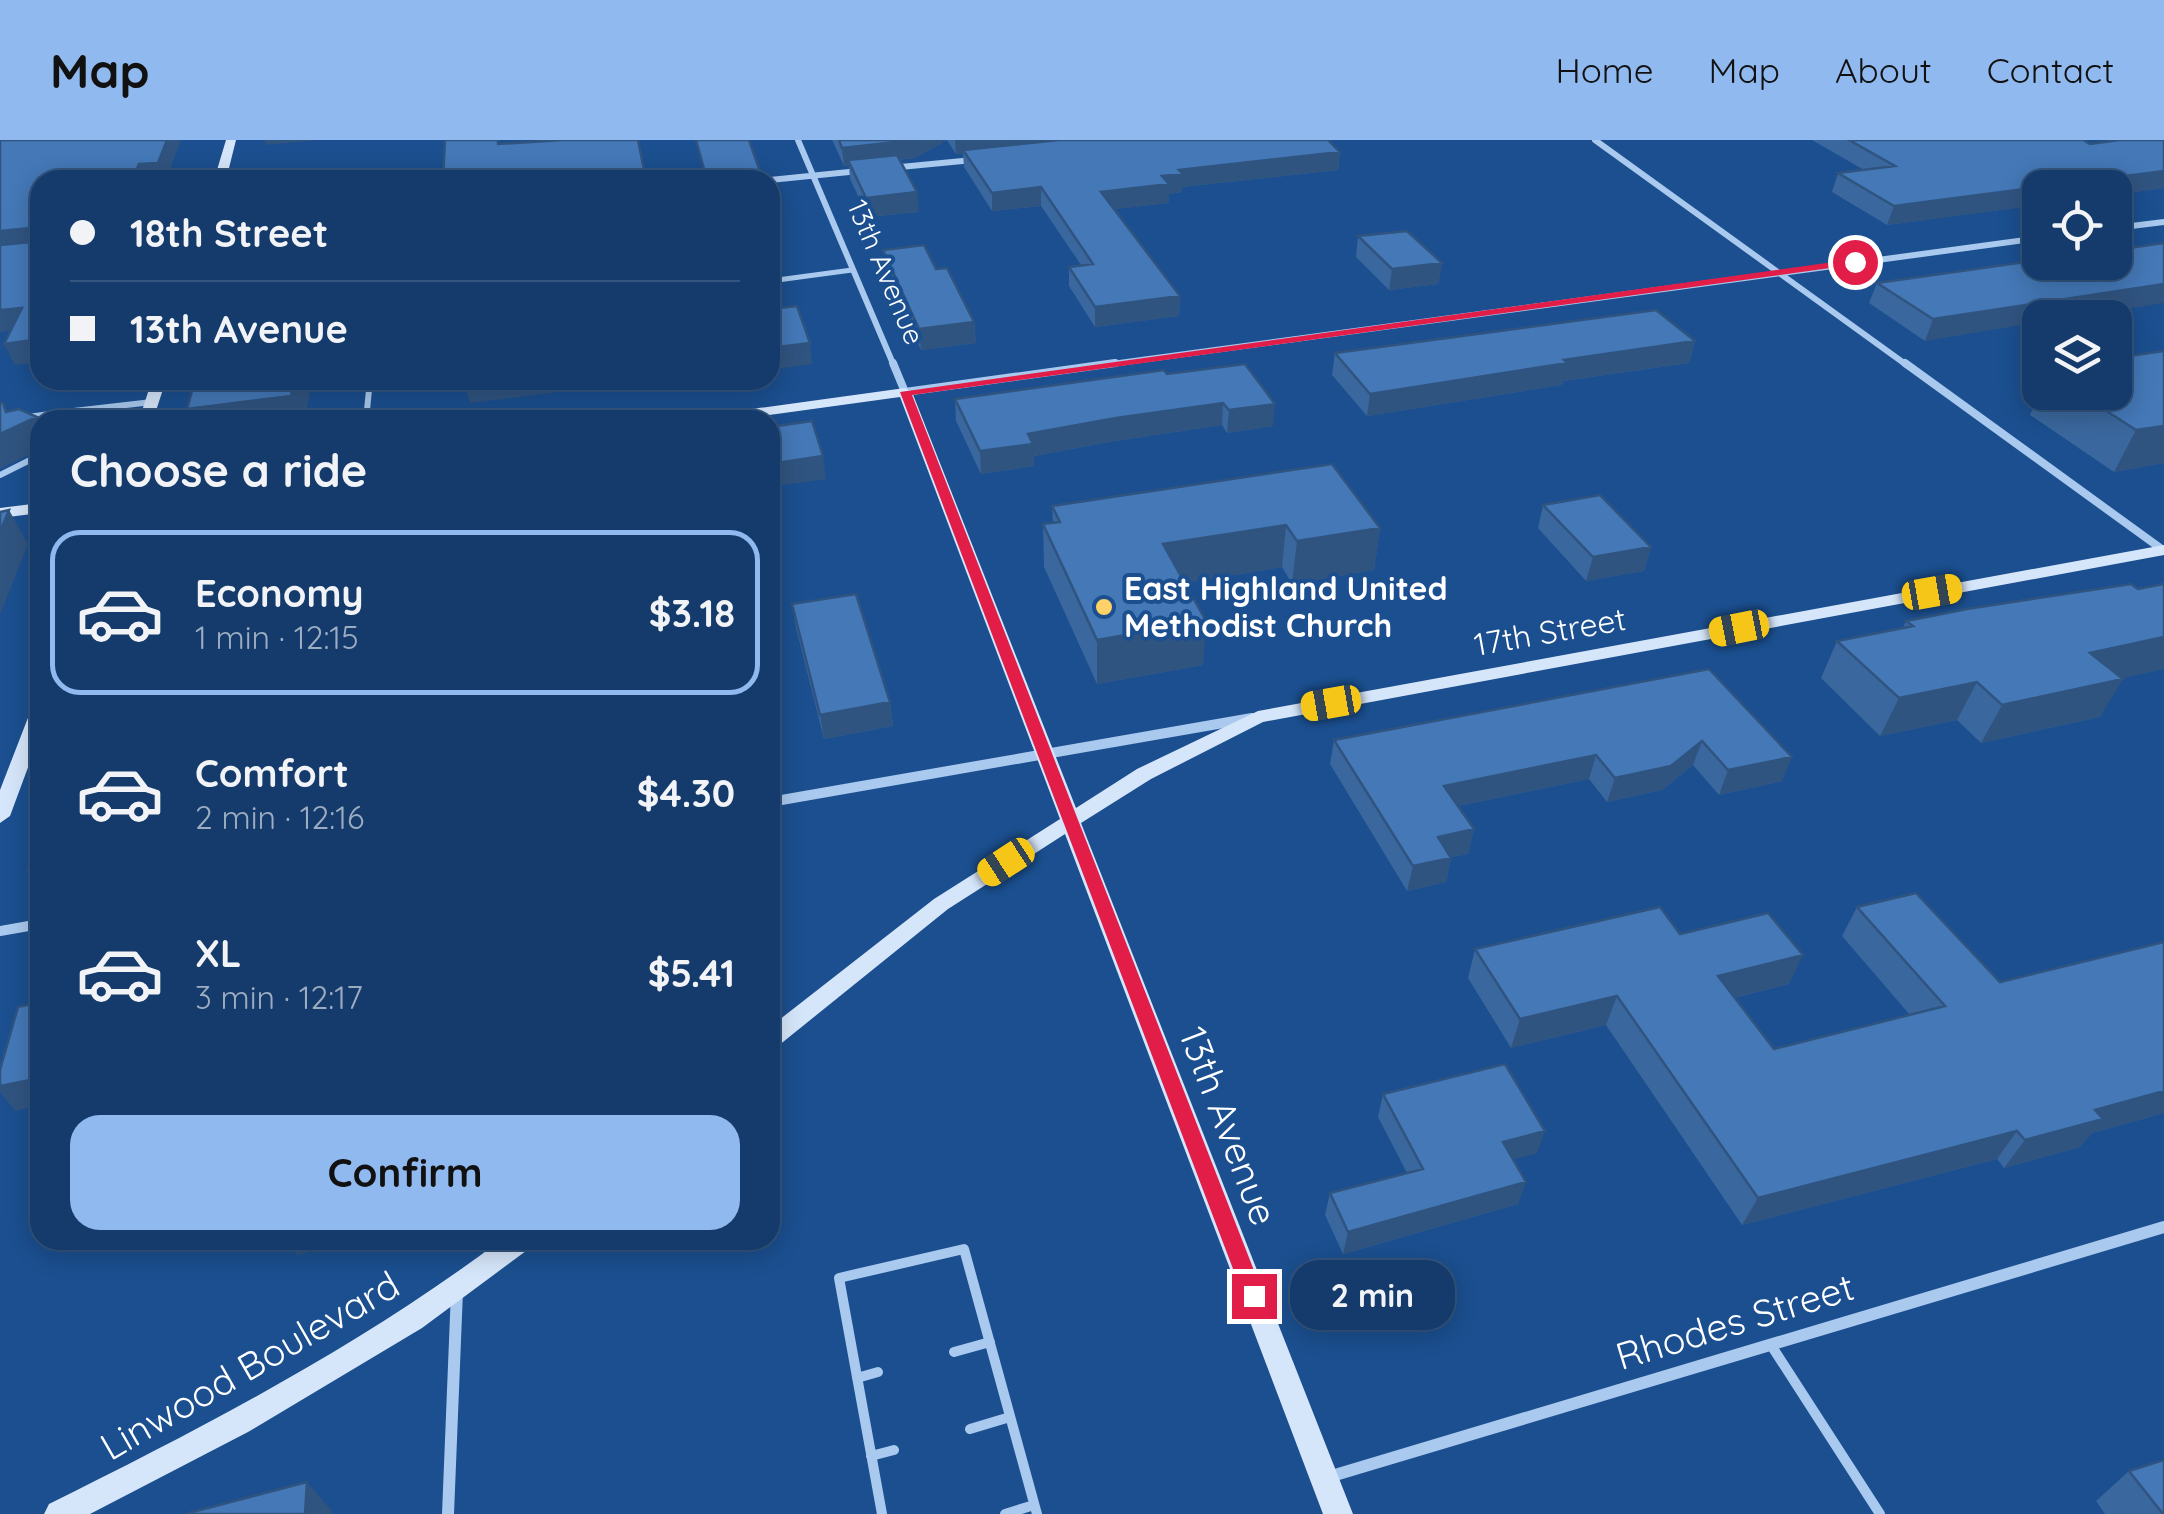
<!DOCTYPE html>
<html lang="en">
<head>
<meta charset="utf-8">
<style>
	body { margin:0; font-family:Quicksand,sans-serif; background:#214673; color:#f1f3f6; height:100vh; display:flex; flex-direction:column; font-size:38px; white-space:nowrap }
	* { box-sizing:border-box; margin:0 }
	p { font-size:32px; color:#9dadc1 }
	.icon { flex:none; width:55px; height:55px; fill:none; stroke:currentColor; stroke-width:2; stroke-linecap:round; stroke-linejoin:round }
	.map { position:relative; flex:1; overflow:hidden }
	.panel { position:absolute; left:30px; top:270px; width:750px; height:840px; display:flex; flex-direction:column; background:#143b6b; border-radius:30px; box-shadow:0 5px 25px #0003,0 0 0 2px #33557e }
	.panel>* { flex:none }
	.guide { position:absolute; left:30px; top:30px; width:750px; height:220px; border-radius:30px; box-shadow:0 5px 25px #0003,0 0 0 2px #33557e; display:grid; align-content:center; height:220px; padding:0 40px; background:#143b6b }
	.fabs { position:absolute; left:2022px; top:30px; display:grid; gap:20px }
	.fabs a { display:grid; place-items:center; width:110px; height:110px; border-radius:20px; background:#143b6b; box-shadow:0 5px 25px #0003,0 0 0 2px #33557e; font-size:50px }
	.end { position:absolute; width:45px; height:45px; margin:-22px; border:12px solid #e11d48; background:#fff; box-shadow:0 0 0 5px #fff }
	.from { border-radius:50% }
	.bubble { position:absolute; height:70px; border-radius:30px; background:#143b6b; box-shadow:0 5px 25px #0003,0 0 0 2px #33557e; font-size:32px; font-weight:800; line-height:70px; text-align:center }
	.car { position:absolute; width:30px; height:60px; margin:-30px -15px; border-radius:12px; box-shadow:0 0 8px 2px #0007; background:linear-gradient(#f5c518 24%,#345 0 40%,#f5c518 0 76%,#345 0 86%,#f5c518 0) }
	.guide b { display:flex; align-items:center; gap:35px; height:95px; font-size:38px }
	.guide b+b { border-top:2px solid #33557e }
	.guide i { width:25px; height:25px; background:#f1f3f6 }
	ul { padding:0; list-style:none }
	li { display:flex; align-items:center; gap:30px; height:165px; margin:0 20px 15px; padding:0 20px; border:5px solid transparent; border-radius:30px }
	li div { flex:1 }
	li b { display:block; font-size:38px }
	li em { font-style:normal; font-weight:800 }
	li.current { border-color:#90b9f0 }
	li>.icon { width:90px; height:90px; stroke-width:1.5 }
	h2 { padding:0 40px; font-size:45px; line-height:120px }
	.action { display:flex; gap:20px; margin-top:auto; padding:20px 40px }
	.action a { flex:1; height:115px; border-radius:30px; background:#90b9f0; color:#111; font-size:40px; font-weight:800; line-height:115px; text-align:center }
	header { display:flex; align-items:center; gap:60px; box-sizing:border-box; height:140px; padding:0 50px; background:#90b9f0; color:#111 }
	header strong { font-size:48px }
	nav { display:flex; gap:55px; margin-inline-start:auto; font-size:35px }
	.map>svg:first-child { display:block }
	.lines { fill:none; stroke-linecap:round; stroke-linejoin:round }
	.lane-far2 { stroke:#a9c9ee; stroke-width:5 }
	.lane-far1 { stroke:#a9c9ee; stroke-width:6 }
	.lane { stroke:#a9c9ee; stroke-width:10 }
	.street-far3 { stroke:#a9c9ee; stroke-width:6 }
	.street-far2 { stroke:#a9c9ee; stroke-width:8 }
	.street-far1 { stroke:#a9c9ee; stroke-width:10 }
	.street { stroke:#a9c9ee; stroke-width:12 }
	.secondary { fill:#d6e6fa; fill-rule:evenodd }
	.wall { fill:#3a679d }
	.shaded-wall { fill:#305480 }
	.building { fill:#4478b7; stroke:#305480; stroke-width:2.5 }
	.route { fill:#e11d48 }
	.poi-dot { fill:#ffd166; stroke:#1b4f8f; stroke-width:4 }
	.labels { text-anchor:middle; stroke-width:8; stroke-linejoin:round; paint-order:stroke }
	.far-street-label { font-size:28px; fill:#fff; stroke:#1b4f8f }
	.poi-label { font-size:32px; font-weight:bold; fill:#fff; stroke:#1b4f8f; text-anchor:start }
	.street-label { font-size:32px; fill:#fff; stroke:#1b4f8f }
	.near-street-label { font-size:38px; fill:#fff; stroke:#1b4f8f }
</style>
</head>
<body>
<header>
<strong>Map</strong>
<nav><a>Home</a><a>Map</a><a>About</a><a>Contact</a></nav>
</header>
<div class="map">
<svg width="2164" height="1374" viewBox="0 0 2164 1374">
	<rect width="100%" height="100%" fill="#1b4f8f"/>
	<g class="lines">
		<path class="lane-far2" d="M770 141 852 130"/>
		<path class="lane-far1" d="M28 277 65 272 62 280
			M50 280 65 272 152 262
			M366 280 370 240
			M0 335 40 315"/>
		<path class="lane" d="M1771 1205 1880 1374
			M954 1212 990 1202
			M857 1238 878 1232
			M970 1289 1010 1277
			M871 1316 894 1310
			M882 1374 839 1138 964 1109 1037 1374
			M1005 1374 1034 1365"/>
		<path class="street-far3" d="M798 0 894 226
			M1595 0 1908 226
			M890 28 973 20
			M770 40 859 31
			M2115 88 2164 82
			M1097 226 2040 98"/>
		<path class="street-far2" d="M893 223 905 252 1115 223
			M1905 223 2163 410"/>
		<path class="street-far1" d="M770 662 1252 578
			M0 791 40 784"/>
		<path class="street" d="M1325 1338 2164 1087
			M448 1374 457 1151"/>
		<path class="secondary" d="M226 0H236L226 40H214Z
			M152 240H166L153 280H139Z
			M905 248 912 252 1076 668 1137 629 1258 571 2164 405V415L1263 582 1151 639 1081 683 1353 1374H1323L1065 694 948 769 778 906 770 909V887L934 759 1060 679 900 257 732 280H694L701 276Z
			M40 363V373L0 378V368Z
			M40 564V595L10 676 0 683V650L31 570Z
			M501 1100H534L530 1108 422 1188 248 1292 90 1374H44L49 1364C206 1286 360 1206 501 1100Z"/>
	</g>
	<path class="wall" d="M832 0H1328L1340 12 1338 30 1182 47V52L1169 54V63L1114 69 1180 156 1179 176 1095 187 1069 146V127L1081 125 1041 66 992 71 964 27 963 14H956L947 0 915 18 900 20 919 72 868 77 850 39 849 25 844 26Z
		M1812 0H2083L2090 4 2164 0V48L1887 85 1832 52 1838 33 1864 30Z
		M1358 96 1442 123 1438 144 1389 150 1356 117Z
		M883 110 936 129 974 182 976 203 921 210 885 131Z
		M2040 120 1925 201 1869 163 1877 143Z
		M1695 201 1689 223 1563 241 1562 245 1367 276 1332 235 1335 213Z
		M2164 211V323L2114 332 2030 275 2041 252H2115Z
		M1167 234 1273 286 1227 293 1222 285 1115 301 1034 316V326L981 334 956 281 955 259Z
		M1543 365 1651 407 1644 431 1586 441 1538 388Z
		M1052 366 1380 388 1374 430 1292 444 1282 427 1185 443 1203 525 1097 544 1044 427 1043 384 1053 383Z
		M2164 444V529L2121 538 2100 577 1981 603 1957 580 1880 596 1821 538 1837 501 1903 488 1906 481Z
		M792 464 890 562 893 586 824 599 796 488Z
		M1709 529 1782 641 1719 655 1693 625 1662 650 1607 662 1589 639 1458 666 1474 689 1468 714 1451 717 1446 742 1407 751 1330 624 1334 600Z
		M1857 767 2000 842 2164 802V973L2092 993 2080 1007 2004 1028 1997 1019 1742 1085 1606 885 1511 908 1468 838 1475 809 1680 794 1789 844 1734 858 1774 909 1910 875 1842 796Z
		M1383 954 1537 1013 1513 1019 1518 1064 1343 1114 1325 1075 1330 1053 1407 1033 1378 977Z
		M2129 1331 2164 1374H2105L2096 1361Z"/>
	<path class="shaded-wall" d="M167 0H181L166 40H132L139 24Z
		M264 0H317L266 5Z
		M915 0H947L915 18 851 25 848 20 849 25 844 26 842 8Z
		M955 0H1097L963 10V14H956Z
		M1340 12 1338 30 1182 47V52L1169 54V63L1101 71V52L1162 36 1179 30Z
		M2164 31V48L2115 55V48H2040V65L1887 85 1894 66Z
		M1041 47V66L992 71V53Z
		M917 52 919 72 868 77 866 58Z
		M777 79 779 94 770 95V80Z
		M30 88 39 108 0 112V91Z
		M1442 123 1438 144 1389 150 1392 129Z
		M2164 144V163L2070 178H2040V182L1925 201 1933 179Z
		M1180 156 1179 176 1095 187V167Z
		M22 168 32 188 0 192V170Z
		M974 182 976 203 921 210 919 189Z
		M40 199V222L15 225 4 204Z
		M1695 201 1689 223 1563 241 1562 245 1367 276 1370 254 1564 220Z
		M810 203 812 224 770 230V208Z
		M294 240H312L305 280H192L187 269Z
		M476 240H686L633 247 632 243 470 263 464 241Z
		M3 263 16 287 37 277 40 282V309L0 329V294L6 272Z
		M1223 263 1222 285 1115 301 1034 316V326L981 334 980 311 1028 294 1116 278Z
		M1275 264 1273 286 1227 293 1229 270Z
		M2164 286V323L2114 332 2136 290Z
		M823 316 826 339 770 347V324Z
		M9 370 28 404 0 475V392Z
		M1286 385 1282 427 1161 447 1163 404Z
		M1380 388 1374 430 1292 444 1297 401Z
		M1651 407 1644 431 1586 441 1593 417Z
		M1206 481 1203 525 1097 544V500Z
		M2164 497V529L2068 550 2090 513Z
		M2123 539 2100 577 1981 603 2002 565Z
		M1977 542 1957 580 1880 596 1899 558Z
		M890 562 893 586 824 599 820 575Z
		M1702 601 1693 625 1662 650 1607 662 1615 638Z
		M1596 615 1589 639 1439 670 1444 646Z
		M1792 617 1782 641 1719 655 1728 630Z
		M1474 689 1468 714 1432 721 1438 697Z
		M1451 718 1446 742 1407 751 1413 726Z
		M40 728V747L28 730Z
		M1803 815 1789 844 1705 865 1718 836Z
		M1617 856 1606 885 1511 908 1520 879Z
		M40 938V965L15 971 0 952V946Z
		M2164 951V973L2092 993 2080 1007 2004 1028 2025 1000 2095 970Z
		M1545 991 1537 1013 1495 1024 1503 1002Z
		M2017 991 1997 1019 1742 1085 1758 1058Z
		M1526 1042 1518 1064 1343 1114 1348 1092Z
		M287 1100H352V1102L297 1115Z
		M307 1342 332 1371V1374H305Z"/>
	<path class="building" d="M0 0H167L158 23 139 24 132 40H40V199L4 204 22 168 0 170V105L31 102 37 95 30 88 0 91Z
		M445 0H498V4L562 0H638L646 40H443Z
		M696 0H749L763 40H707Z
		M839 0H915L842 8Z
		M1059 0H1328L1340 12 1179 30 1183 34 1162 36 1169 44 1101 52 1180 156 1095 167 1069 127 1093 124 1041 47 992 53 963 10Z
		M1849 0H2083L2090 4 2119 0H2164V31L1894 66 1838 33 1895 26Z
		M897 15 917 52 866 58 848 20Z
		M770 60 777 79 770 80Z
		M1407 91 1442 123 1392 129 1358 96Z
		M2164 103V144L1933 179 1877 143 2040 120V122H2115V110Z
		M924 105 936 129 947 128 974 182 919 189 883 110Z
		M797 166 810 203 770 208V169Z
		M1656 170 1695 201 1564 220 1567 223 1370 254 1335 213Z
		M2164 211V286L2136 290 2077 252H2115V218Z
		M1245 224 1275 264 1229 270 1223 263 1116 278 1028 294 1033 304 980 311 955 259 1164 230 1167 234Z
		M195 240H294L291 256 187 269Z
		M0 263H3L6 272 19 269 37 277 0 294Z
		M812 281 823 316 770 324V287Z
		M1332 324 1380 388 1297 401 1286 385 1163 404 1206 481 1097 500 1043 384 1060 382 1052 366Z
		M1600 355 1651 407 1593 417 1543 365Z
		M9 370 0 392V372Z
		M2131 444 2138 449 2164 444V497L2090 513 2123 539 2002 565 1977 542 1899 558 1837 501 1913 486 1906 481 1967 469Z
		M856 454 890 562 820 575 792 464Z
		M1709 529 1792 617 1728 630 1702 601 1671 626 1615 638 1596 615 1444 646 1474 689 1438 697 1451 718 1413 726 1334 600Z
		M40 690V728L28 730Z
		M1916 753 2000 842 2164 802V951L2095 970 2103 979 2025 1000 2017 991 1758 1058 1617 856 1520 879 1475 809 1660 767 1680 794 1768 773 1803 815 1718 836 1774 909 1945 866 1857 767Z
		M40 862V938L0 946V930L18 867Z
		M1505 924 1545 991 1503 1002 1526 1042 1348 1092 1330 1053 1423 1029 1383 954Z
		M2164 1320V1374H2163L2129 1331Z
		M307 1342 305 1374H185Z"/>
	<path class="route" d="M1855 119 1859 124 912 255 1264 1156 1254 1166 1246 1163 900 252Z"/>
	<circle class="poi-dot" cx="1104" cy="467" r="10"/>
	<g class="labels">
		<g class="far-street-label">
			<text transform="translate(886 132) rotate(67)" y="10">13th Avenue</text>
		</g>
		<g class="poi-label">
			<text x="1124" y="460">East Highland United<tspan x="1124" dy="37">Methodist Church</tspan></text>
		</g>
		<g class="street-label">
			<text transform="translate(1550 492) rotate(-10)" y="11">17th Street</text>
		</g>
		<g class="near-street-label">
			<text transform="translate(1228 986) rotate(69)" y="13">13th Avenue</text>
			<text transform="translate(1735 1182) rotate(-17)" y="13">Rhodes Street</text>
			<text transform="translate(250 1226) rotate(-30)" y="13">Linwood Boulevard</text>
		</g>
	</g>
</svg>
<div class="fabs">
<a><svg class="icon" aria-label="locate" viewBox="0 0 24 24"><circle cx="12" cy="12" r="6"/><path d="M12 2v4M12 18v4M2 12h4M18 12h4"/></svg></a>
<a><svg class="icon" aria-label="layers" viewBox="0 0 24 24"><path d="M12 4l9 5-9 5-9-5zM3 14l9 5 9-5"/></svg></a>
</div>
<i class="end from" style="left:1855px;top:122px"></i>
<i class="end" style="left:1254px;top:1156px"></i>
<div class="bubble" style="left:1290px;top:1120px;width:165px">2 min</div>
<i class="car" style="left:1932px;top:452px;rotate:80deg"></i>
<i class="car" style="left:1739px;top:488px;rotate:259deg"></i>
<i class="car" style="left:1331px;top:563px;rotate:260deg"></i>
<i class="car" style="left:1006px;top:722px;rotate:237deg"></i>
<div class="guide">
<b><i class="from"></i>18th Street</b>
<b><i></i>13th Avenue</b>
</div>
<section class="panel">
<h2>Choose a ride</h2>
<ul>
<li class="current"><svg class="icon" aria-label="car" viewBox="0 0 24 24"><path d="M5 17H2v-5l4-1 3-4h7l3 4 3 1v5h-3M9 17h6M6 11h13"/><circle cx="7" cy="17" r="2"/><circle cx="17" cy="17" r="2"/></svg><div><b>Economy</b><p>1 min · 12:15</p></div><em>$3.18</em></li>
<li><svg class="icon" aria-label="car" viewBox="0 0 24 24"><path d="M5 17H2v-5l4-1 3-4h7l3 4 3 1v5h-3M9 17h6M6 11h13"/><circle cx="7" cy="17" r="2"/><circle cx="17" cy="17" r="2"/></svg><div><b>Comfort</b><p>2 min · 12:16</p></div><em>$4.30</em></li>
<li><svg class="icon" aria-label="car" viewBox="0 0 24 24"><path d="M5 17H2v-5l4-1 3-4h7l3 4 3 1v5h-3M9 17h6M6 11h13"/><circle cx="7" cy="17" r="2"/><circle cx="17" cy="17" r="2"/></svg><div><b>XL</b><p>3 min · 12:17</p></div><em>$5.41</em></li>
</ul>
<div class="action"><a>Confirm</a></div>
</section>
</div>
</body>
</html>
